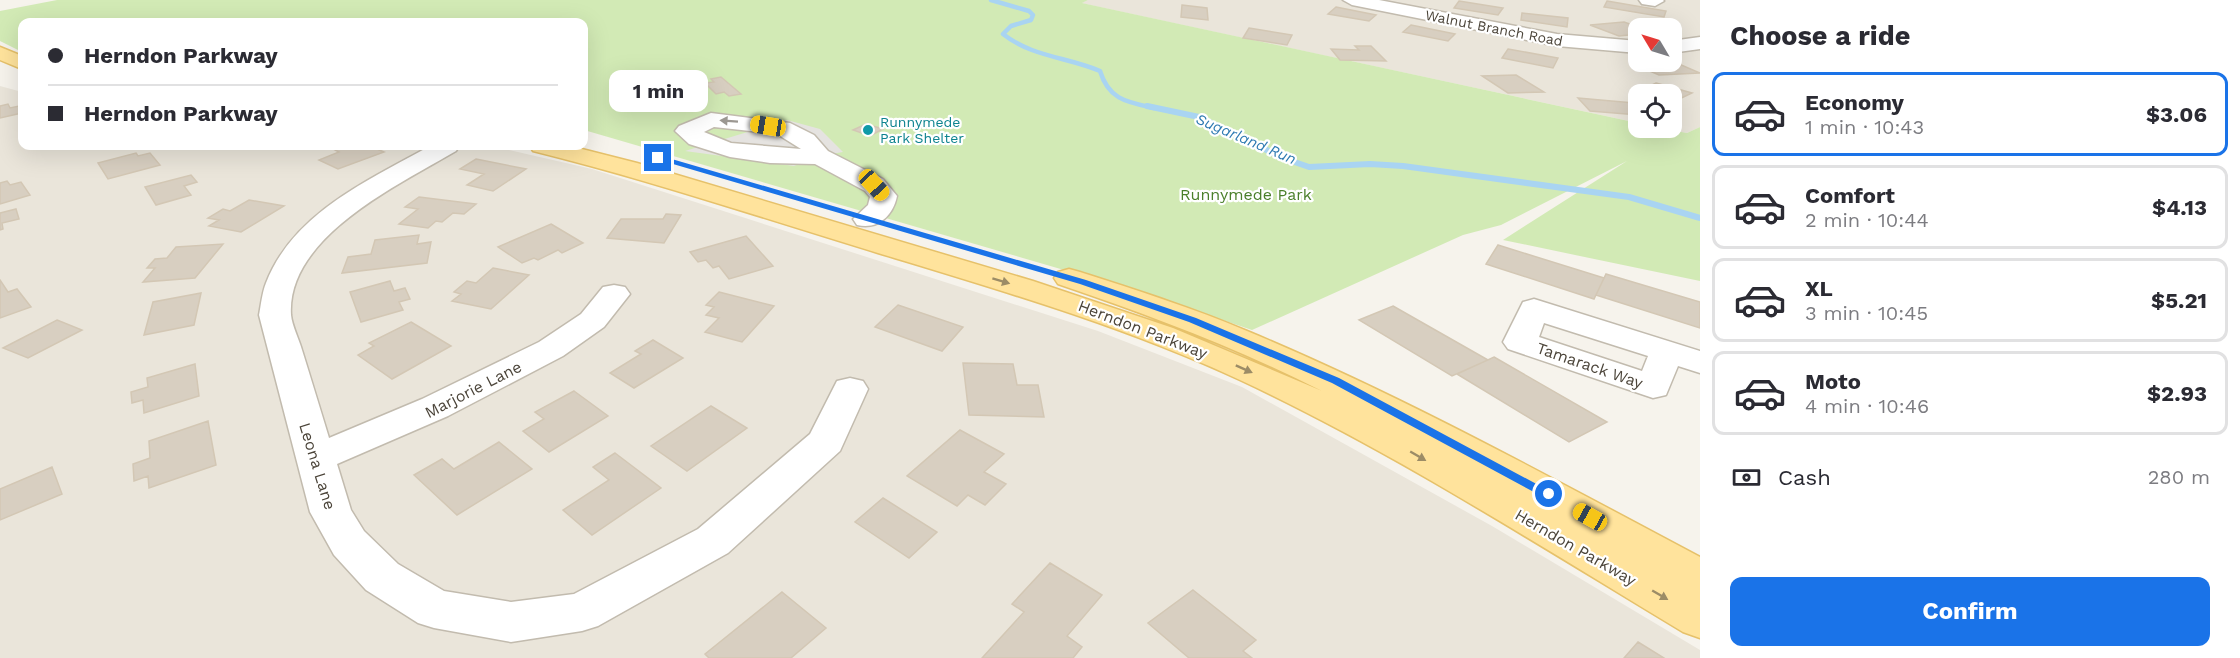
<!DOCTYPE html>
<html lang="en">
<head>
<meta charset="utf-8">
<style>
	body { margin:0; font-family:"Work Sans",sans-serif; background:#f7f7f7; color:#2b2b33; height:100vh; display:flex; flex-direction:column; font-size:22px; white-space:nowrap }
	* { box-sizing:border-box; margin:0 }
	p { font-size:20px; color:#7c7c81 }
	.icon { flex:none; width:33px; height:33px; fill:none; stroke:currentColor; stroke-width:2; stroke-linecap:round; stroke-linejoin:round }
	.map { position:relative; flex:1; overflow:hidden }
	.sheet { display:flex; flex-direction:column; background:#fff; width:540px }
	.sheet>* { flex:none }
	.hud { position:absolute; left:18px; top:18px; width:570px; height:132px; border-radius:12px; box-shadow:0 6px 24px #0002; display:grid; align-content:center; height:132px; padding:0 30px; background:#fff }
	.needle { width:39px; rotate:308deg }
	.tools { position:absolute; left:1628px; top:18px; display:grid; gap:12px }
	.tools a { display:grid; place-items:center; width:54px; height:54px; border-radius:12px; background:#fff; box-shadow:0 6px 24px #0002; font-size:30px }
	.end { position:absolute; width:27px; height:27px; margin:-14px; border:8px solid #1a73e8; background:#fff; box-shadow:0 0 0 3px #fff }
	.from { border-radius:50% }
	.bubble { position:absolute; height:42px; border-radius:12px; background:#fff; box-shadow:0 6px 24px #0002; font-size:20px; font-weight:700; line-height:42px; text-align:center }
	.car { position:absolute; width:18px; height:36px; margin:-18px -9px; border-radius:8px; box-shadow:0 0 4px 2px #0007; background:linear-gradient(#f5c518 24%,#345 0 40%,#f5c518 0 76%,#345 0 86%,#f5c518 0) }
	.hud b { display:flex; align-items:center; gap:21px; height:57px; font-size:22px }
	.hud b+b { border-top:2px solid #e1e1e2 }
	.hud i { width:15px; height:15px; background:#2b2b33 }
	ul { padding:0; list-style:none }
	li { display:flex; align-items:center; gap:18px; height:84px; margin:0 12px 9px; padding:0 18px; border:3px solid #e1e1e2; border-radius:12px }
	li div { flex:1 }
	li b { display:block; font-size:22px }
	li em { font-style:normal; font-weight:700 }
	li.on { border-color:#1a73e8 }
	li>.icon { width:54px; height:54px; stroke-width:1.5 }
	h2 { padding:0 30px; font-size:27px; line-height:72px }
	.pay { display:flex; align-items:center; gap:15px; height:66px; padding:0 30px; font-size:22px }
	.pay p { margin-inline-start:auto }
	.action { display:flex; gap:12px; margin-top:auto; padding:12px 30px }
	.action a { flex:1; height:69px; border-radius:12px; background:#1a73e8; color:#fff; font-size:24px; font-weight:700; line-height:69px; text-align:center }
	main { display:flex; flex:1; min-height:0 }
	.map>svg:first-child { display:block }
	.residential { fill:#eae5da; fill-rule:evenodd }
	.green { fill:#d2eab5 }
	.parking { fill:#e5e3e0 }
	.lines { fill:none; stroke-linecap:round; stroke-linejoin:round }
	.stream-far1 { stroke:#a9d4f2; stroke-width:4.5 }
	.stream { stroke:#a9d4f2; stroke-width:6 }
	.building { fill:#d8cfc1; stroke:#d3c7b4; stroke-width:1.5 }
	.minor-casing { stroke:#c2bbae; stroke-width:3 }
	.major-casing { stroke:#e6c16a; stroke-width:3 }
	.minor { fill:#fff; fill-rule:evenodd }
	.major { fill:#ffe39c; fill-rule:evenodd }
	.oneway { fill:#9c9892 }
	.oneway2 { fill:#9c8c66 }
	.route { fill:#1a73e8 }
	.culture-dot { fill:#0f9aa8; stroke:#fff; stroke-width:2 }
	.labels { text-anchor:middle; stroke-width:4.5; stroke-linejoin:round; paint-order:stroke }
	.far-street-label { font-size:14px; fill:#4b4439; stroke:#fff }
	.far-culture-label { font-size:14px; fill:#0d838f; stroke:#fff; text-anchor:start }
	.far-water-label { font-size:15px; font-style:italic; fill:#2e7ab2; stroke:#fff }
	.park-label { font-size:16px; fill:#4a7f2a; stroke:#fff }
	.street-label { font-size:16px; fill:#4b4439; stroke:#fff }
</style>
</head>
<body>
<main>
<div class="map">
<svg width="1700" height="658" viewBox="0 0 1700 658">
	<rect width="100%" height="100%" fill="#f6f3ec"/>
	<path class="residential" d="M1088 0H1700V127L1687 133 1659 128H1671V94H1638V123L1081 3ZM1638 28H1671V62H1638Z
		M0 86 22 92V146L496 147 592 169 1098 331 1242 387 1492 526 1700 650V658H0Z"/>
	<path class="green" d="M57 0H1088L1082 3 1638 123V128H1659L1687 133 1700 127V281L1503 240 1627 161 1501 225 1463 235 1252 330 1143 293 584 130V22H22V52L0 41V11Z"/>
	<path class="parking" d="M787 120 820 129 843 152 819 156 794 166 685 151Z"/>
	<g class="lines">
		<path class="stream-far1" d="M991 0 1029 11 1033 15 1031 20 1011 26 1003 34C1032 57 1067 57 1100 71 1109 100 1127 102 1154 108"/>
		<path class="stream" d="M1147 106 1199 117 1283 158 1309 167 1370 164 1403 166 1629 197 1700 218"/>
	</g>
	<path class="building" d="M1459 1 1503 8 1498 15 1454 8Z
		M1607 1 1666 11 1664 17 1604 7Z
		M1182 5 1207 8 1208 20 1181 17Z
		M1336 7 1376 15 1369 21 1328 14Z
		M1522 13 1568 18 1567 27 1521 20Z
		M1624 22 1641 28H1638V34L1619 36 1590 25Z
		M1411 25 1455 34 1448 41 1403 32Z
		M1249 28 1292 35 1287 45 1243 38Z
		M1355 46H1371L1386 61 1340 60 1331 49 1359 50Z
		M1508 49 1558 58 1553 68 1502 58Z
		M1672 61 1700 73 1659 75 1631 63Z
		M1516 75 1544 92 1508 93 1482 76Z
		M721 77 741 94 729 96 724 92 716 94 705 83 714 82 711 79Z
		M1656 83 1692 93 1671 103V94L1635 93Z
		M1578 98 1634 103 1638 108V115L1590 111Z
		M8 104 10 108 19 106 22 113 0 118V106Z
		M866 124 883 129 870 136 853 130Z
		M95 146H142L129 149 91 148Z
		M348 146H370L384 152 338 169 319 160 339 152 335 150Z
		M136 153 138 156 150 153 160 165 108 179 98 163Z
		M476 159 526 169 493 191 467 185 484 174 460 169Z
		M191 175 197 182 184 186 191 195 156 205 145 187Z
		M7 181 10 185 21 182 30 195 0 204V183Z
		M419 197 476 204 464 214 453 213 442 222 436 221 428 228 399 224 418 209 405 207Z
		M249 200 284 206 241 232 209 226 219 220 208 218 223 209 230 211Z
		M16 209 19 219 2 223 3 229 0 230V213Z
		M666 214 681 215 664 243 607 238 621 219H663Z
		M551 224 583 243 562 253 558 250 538 260 534 258 522 263 498 247Z
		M419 235 417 244 431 242 427 263 342 273 348 257 371 254 375 240Z
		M746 236 773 266 729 279 719 266 713 268 706 260 698 262 690 252Z
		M223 244 195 278 143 282 155 268H147L155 259 167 258 176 247Z
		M1498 245 1604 278 1594 299 1486 264Z
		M493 268 529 275 491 309 452 301 461 294 454 292 467 281 476 283Z
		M1606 274 1700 302V328L1596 295Z
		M0 280 8 292 17 289 31 307 0 318Z
		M390 281 394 291 405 288 410 299 399 302 403 310 361 322 350 292Z
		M719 292 774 306 742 342 705 332 719 318 706 315 714 307 706 305Z
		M201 293 194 325 144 335 153 302Z
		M898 305 963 327 942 351 875 327Z
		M1393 306 1488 360 1452 376 1359 320Z
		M57 320 82 330 28 358 3 348Z
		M411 322 451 346 392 379 358 355 374 346 369 343Z
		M653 340 683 358 634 388 610 373 641 354 635 351Z
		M1494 357 1607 422 1569 442 1457 374Z
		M963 363 1013 364 1017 385H1038L1044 417 969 415Z
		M195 364 199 396 144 413 143 400 132 403 131 392 148 387 147 378Z
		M574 391 608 416 549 452 523 431 544 419 535 412Z
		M711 406 747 428 687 471 651 446Z
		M208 421 216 465 149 488 148 476 134 481 133 464 150 458 149 441Z
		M960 430 1004 454 984 472 1006 484 985 505 968 495 957 506 907 476Z
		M499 442 532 469 457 515 414 475 442 459 454 469Z
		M615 453 661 488 592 535 563 510 609 480 593 467Z
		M52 467 62 494 0 520V489Z
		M883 498 937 532 909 558 855 522Z
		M1050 563 1102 595 1067 636 1082 647 1073 658H982L1024 612 1012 604Z
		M1193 590 1256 640 1243 651 1252 658H1189L1148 623Z
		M782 592 826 628 791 658H709L705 654Z
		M1638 642 1664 658H1624Z"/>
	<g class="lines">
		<g class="minor-casing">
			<path id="minor" d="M1343 0H1379L1557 34 1638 41V53L1557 46 1352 5Z
				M1639 0H1663L1664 1 1655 6 1642 4Z
				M1700 37V49L1671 53V41Z
				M711 113 790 123 814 135 828 151 883 179 897 196C893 216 878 230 857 225L853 219 868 205 870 197 865 191 815 164 770 163 730 157 689 144 675 131 679 126ZM714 127 777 134 801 149 731 143 704 132Z
				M430 146H459L456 151C400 184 286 237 291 315 292 326 299 339 302 350 311 379 320 408 329 438L422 399 539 342 581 314 603 287 614 285 625 287 630 294 604 327 563 356 448 416 337 464 351 510 364 531 398 564 444 591 511 602 574 594 698 529 810 434 837 381 850 378 863 381 868 389 840 451 728 553 598 626 582 631 511 642 434 628 418 623 366 590 334 555 310 512 259 315C261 305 262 293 266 283 293 213 369 180 430 146Z
				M1534 299 1700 351V373L1678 366 1666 395 1653 398 1508 349 1503 342 1523 302ZM1544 323 1648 356 1642 371 1539 337Z"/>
		</g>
		<g class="major-casing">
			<path id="major" d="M0 47 22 56V69L0 60Z
				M530 146H570L637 163 1033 281 1173 328 1322 391C1237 348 1149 315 1058 284L1054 278 1058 272 1069 269 1080 272C1136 290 1193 308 1247 331 1403 396 1551 478 1700 557V638L1683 632C1538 545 1394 452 1240 380 1124 326 1000 290 878 253 763 218 650 180 533 151Z"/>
		</g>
		<use href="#minor" class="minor"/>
		<use href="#major" class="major"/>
	</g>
	<defs><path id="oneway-solid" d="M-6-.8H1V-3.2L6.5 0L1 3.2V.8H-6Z" transform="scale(1.5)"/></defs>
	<use class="oneway" href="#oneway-solid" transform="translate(729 121) rotate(-176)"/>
	<g class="oneway2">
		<use href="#oneway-solid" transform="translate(1001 281) rotate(17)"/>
		<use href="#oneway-solid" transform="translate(1244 369) rotate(24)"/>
		<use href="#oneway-solid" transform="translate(1418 456) rotate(30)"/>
		<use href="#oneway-solid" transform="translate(1660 595) rotate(30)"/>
	</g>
	<path class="route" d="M658 155 1086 280 1196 318 1339 378 1555 494 1549 499 1545 498 1332 383 1189 322 1080 284 656 159Z"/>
	<circle class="culture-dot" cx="868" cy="130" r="6"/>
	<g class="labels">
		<g class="far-street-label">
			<text transform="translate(1494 28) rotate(11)" y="5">Walnut Branch Road</text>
		</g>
		<g class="far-culture-label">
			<text x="880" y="127">Runnymede<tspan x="880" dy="16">Park Shelter</tspan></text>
		</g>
		<g class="far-water-label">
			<text transform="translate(1246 139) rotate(23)" y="5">Sugarland Run</text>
		</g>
		<g class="park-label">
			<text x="1246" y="200">Runnymede Park</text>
		</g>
		<g class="street-label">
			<text transform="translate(1143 329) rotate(21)" y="6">Herndon Parkway</text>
			<text transform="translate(1590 365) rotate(19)" y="6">Tamarack Way</text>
			<text transform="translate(473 389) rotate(-27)" y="6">Marjorie Lane</text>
			<text transform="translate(318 466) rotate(73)" y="6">Leona Lane</text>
			<text transform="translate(1576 547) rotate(30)" y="6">Herndon Parkway</text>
		</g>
	</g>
</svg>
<div class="tools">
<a><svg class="needle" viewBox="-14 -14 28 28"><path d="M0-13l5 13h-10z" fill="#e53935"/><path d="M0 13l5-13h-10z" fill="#7c7c81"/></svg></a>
<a><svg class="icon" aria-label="locate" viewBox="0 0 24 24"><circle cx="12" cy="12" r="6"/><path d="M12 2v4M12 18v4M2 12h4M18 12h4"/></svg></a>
</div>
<i class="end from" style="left:1549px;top:494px"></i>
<i class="end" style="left:658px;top:158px"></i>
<div class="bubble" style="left:609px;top:70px;width:99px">1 min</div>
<i class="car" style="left:768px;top:126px;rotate:279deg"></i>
<i class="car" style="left:874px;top:185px;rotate:137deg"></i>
<i class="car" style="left:1590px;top:517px;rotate:299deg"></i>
<div class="hud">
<b><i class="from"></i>Herndon Parkway</b>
<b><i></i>Herndon Parkway</b>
</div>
</div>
<section class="sheet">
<h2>Choose a ride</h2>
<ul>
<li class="on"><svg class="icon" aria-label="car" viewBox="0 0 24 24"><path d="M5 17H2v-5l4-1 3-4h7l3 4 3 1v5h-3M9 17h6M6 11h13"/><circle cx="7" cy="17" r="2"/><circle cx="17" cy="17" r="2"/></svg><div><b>Economy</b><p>1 min · 10:43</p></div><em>$3.06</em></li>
<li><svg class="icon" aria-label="car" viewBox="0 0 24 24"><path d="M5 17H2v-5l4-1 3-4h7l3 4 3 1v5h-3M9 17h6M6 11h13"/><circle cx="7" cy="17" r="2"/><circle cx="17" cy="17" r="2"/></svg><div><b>Comfort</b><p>2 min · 10:44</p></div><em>$4.13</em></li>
<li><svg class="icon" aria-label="car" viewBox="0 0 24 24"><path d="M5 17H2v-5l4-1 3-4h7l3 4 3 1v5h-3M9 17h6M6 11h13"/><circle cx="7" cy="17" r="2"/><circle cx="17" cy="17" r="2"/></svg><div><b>XL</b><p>3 min · 10:45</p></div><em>$5.21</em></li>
<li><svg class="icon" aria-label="car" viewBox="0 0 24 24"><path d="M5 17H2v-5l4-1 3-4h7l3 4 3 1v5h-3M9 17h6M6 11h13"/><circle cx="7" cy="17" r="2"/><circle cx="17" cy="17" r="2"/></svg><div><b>Moto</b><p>4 min · 10:46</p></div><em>$2.93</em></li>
</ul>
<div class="pay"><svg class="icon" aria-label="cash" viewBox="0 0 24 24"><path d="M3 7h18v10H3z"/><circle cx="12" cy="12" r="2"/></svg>Cash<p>280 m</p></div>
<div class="action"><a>Confirm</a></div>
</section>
</main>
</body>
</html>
